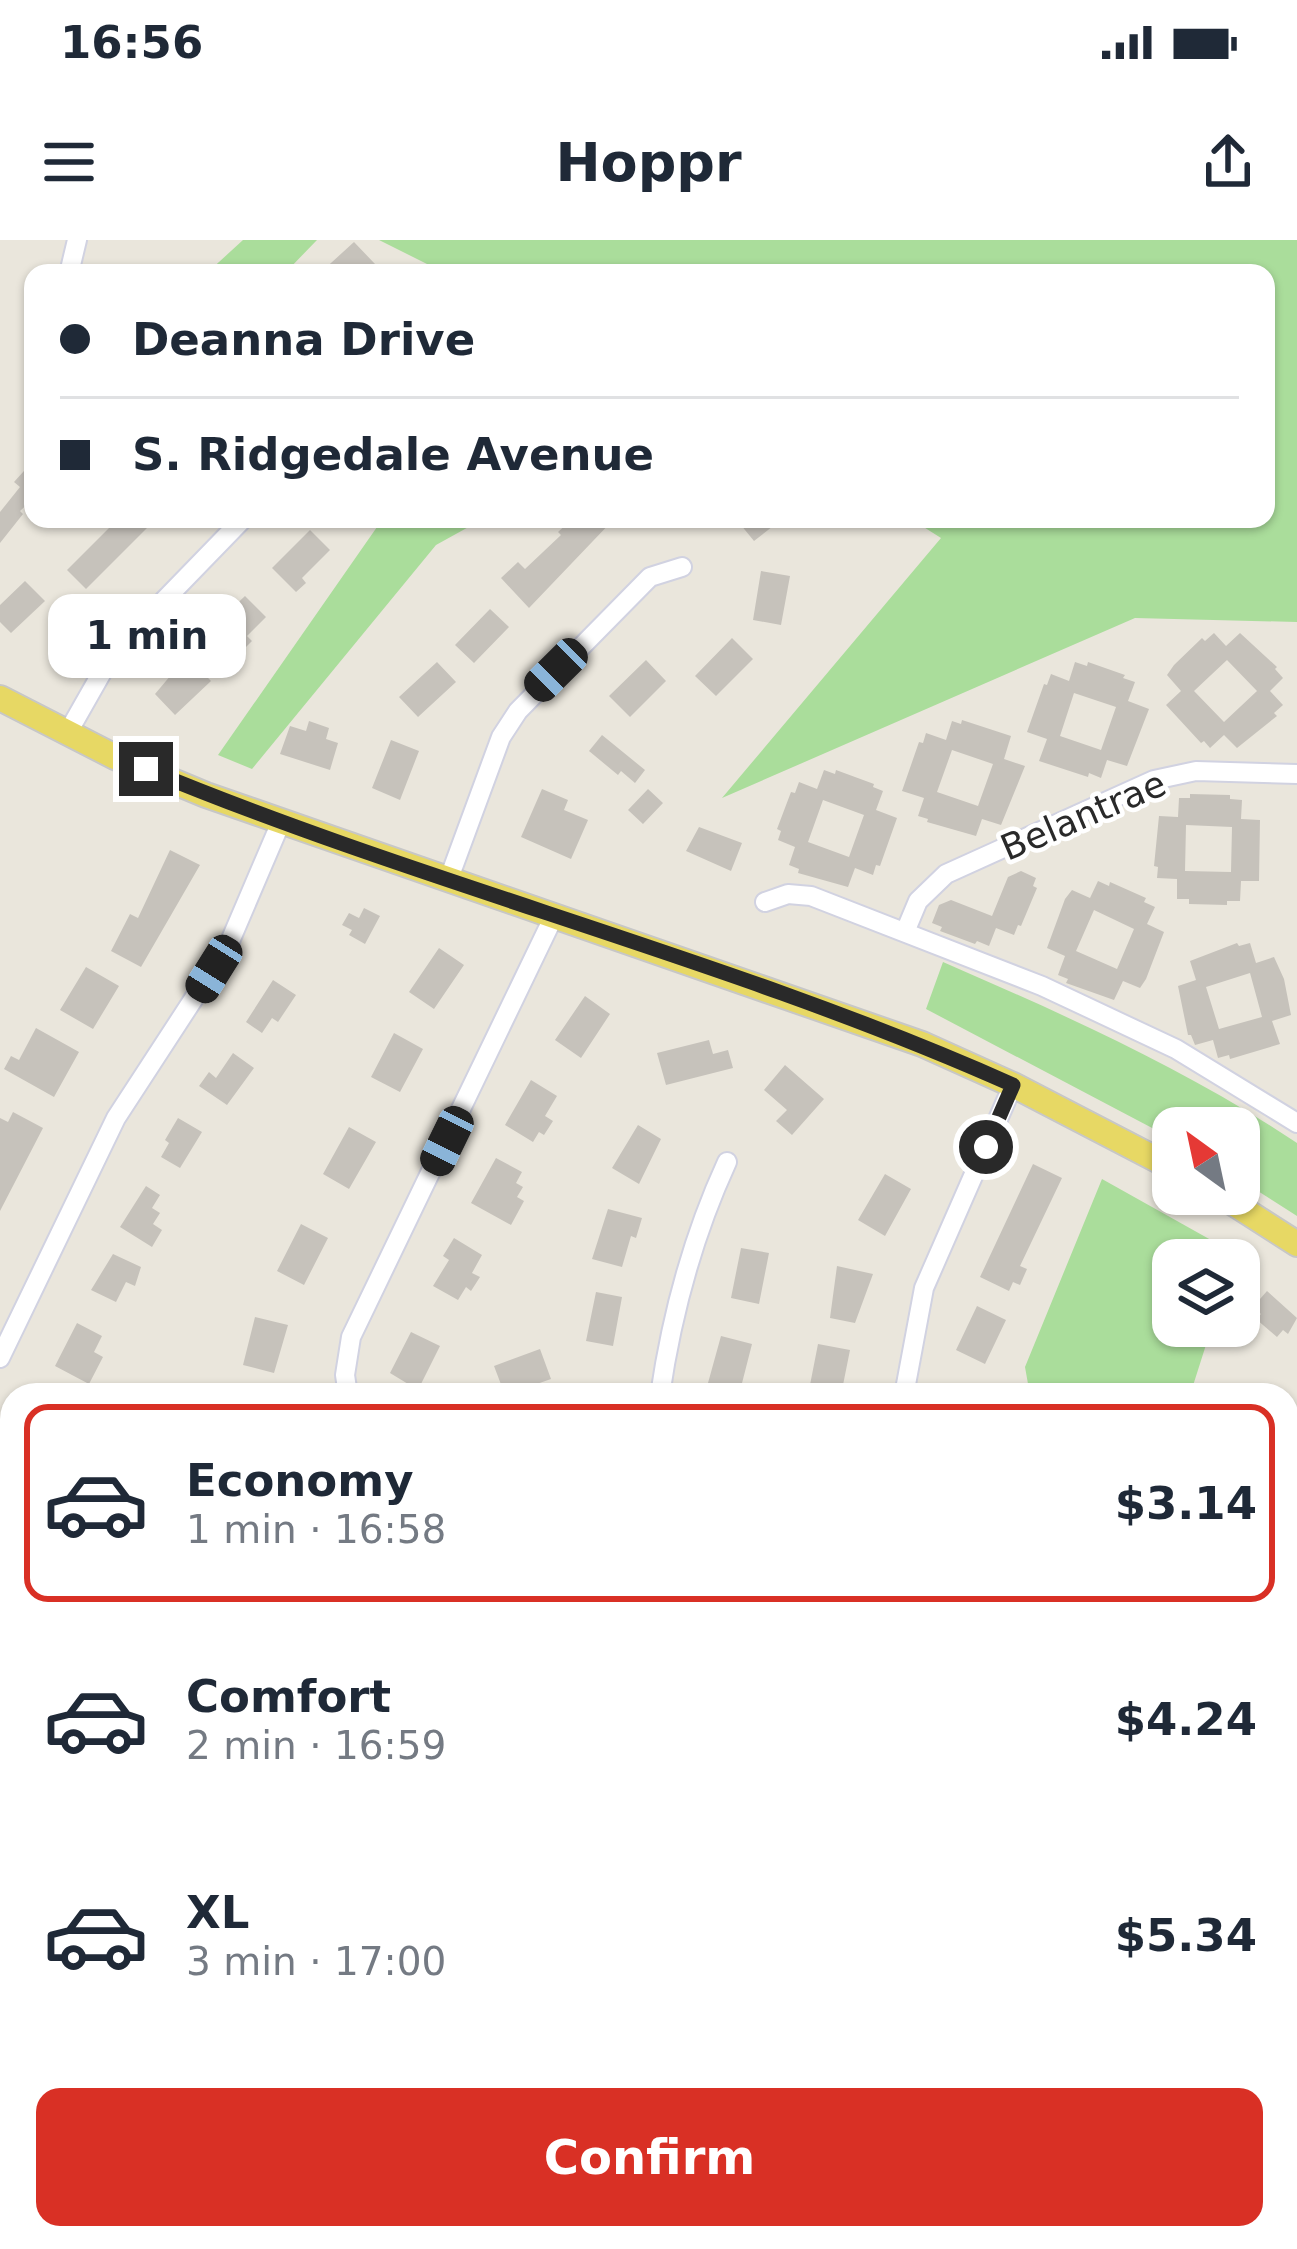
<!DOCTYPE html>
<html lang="en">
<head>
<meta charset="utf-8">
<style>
	body { margin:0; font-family:"DejaVu Sans",sans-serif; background:#f2f2f3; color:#1f2937; height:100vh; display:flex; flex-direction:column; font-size:45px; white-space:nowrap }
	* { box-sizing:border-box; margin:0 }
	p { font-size:39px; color:#747a83 }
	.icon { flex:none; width:66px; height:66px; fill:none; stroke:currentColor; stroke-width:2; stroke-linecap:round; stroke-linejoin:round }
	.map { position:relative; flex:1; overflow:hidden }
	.sheet { position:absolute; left:0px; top:1143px; width:1299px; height:867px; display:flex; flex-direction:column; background:#fff; border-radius:36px 36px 0 0; box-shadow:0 3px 9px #0004 }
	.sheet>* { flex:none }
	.top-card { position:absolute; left:24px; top:24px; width:1251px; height:264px; border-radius:24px; box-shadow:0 3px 9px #0004; display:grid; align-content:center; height:264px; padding:0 36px; background:#fff }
	.needle { width:78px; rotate:327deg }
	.buttons { position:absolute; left:1152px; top:867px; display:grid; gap:24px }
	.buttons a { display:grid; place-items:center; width:108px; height:108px; border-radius:24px; background:#fff; box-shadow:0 3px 9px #0004; font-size:60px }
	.end { position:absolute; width:54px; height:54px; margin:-27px; border:15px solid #292929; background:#fff; box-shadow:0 0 0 6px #fff }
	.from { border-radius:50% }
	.bubble { position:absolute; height:84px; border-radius:24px; background:#fff; box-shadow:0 3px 9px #0004; font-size:39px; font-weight:700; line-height:84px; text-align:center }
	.car { position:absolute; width:36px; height:72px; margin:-36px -18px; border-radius:15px; box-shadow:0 0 9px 3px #0007; background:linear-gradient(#222 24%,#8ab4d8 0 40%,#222 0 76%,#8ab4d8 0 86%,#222 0) }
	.top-card b { display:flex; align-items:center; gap:42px; height:114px; font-size:45px }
	.top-card b+b { border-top:3px solid #e0e1e3 }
	.top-card i { width:30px; height:30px; background:#1f2937 }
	ul { padding:21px 0 0; list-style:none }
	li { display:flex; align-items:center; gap:36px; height:198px; margin:0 24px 18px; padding:0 12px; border:6px solid transparent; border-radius:24px }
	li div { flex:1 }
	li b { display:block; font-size:45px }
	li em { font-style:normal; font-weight:700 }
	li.active { border-color:#d93025 }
	li>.icon { width:108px; height:108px; stroke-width:1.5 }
	.action { display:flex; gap:24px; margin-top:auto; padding:24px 36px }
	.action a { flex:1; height:138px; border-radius:24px; background:#d93025; color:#fff; font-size:48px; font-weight:700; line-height:138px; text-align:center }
	.status { display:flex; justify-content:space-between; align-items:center; height:84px; padding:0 60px; background:#fff; direction:ltr }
	.status svg { height:33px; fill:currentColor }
	header { display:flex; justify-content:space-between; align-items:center; height:156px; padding:0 36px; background:#fff; font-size:54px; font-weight:700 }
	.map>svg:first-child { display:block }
	.green { fill:#aadd9b }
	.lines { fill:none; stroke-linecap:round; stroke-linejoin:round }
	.stream { stroke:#75bae6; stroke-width:4.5 }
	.building { fill:#c6c2bb; fill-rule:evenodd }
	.minor-casing { stroke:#d1d2e1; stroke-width:22 }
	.major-casing { stroke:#c7c7c7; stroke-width:28 }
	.minor { stroke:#fff; stroke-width:18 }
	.major { stroke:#e7d864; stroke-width:24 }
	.route { stroke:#292929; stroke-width:15 }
	.labels { text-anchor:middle; stroke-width:9; stroke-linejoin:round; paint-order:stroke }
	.street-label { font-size:36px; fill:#292929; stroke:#fff }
</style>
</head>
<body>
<div class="status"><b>16:56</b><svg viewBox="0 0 49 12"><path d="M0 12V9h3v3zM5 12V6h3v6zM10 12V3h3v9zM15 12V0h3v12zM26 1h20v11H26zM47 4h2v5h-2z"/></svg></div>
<header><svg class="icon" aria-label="menu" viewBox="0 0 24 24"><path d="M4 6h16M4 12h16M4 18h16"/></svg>Hoppr<svg class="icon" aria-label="share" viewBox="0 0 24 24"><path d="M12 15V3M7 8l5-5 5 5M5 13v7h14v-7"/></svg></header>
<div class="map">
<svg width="1297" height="2009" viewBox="0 0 1297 2009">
	<rect width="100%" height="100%" fill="#eae6dc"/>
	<path class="green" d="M243 0H317L285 33H207Z
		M379 0H1297V382L1135 378 722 558 941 298 911 279H1266V33H445Z
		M387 279H483L436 305 252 529 218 515 377 287Z
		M943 722C1065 775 1186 829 1297 903V976L1239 939V888H1173V899L926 769Z
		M1102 939 1236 1014 1234 1020H1173V1086H1212L1190 1155H1030L1025 1127Z
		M12 1472V1998H891V2009H0V1494Z"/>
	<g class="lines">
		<path class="stream" d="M0 1957 12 1956
			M889 1998V2009"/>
	</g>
	<path class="building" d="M354 2 375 24 366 33H320Z
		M33 221V259L20 271 23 274 0 303V272L20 247 14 242Z
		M118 279H156L86 349 67 330Z
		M572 279H614L529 368 501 338 518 322 525 329 561 295 558 292Z
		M736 279H782L754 301Z
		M310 290 330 310 302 338 306 343 296 352 272 328Z
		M761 331 790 336 781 385 753 380Z
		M25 341 45 361 11 393 0 382V365Z
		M245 356 266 377 247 396 252 401 232 421 205 394Z
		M490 369 509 387 474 423 455 405Z
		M1214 393 1226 406 1240 393 1277 427 1275 429 1283 438 1270 451 1283 465 1274 473 1277 476 1237 508 1224 495 1210 508 1204 501 1201 503 1166 465 1181 451 1167 435 1174 425 1202 398 1205 401ZM1227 420 1257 451 1224 482 1194 451Z
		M732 398 753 419 716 456 695 436Z
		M187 416 211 441 175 475 155 454Z
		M646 420 666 441 630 477 609 456Z
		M437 422 456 442 418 477 399 457Z
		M1075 422 1087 426 1088 422 1125 435 1123 438 1135 442 1128 461 1149 469 1127 526 1107 520 1101 538 1089 533 1088 537 1039 521 1047 499 1027 492 1044 444 1047 445 1051 434 1069 441ZM1074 453 1116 467 1101 510 1060 496Z
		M962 480 1011 496 1004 519 1025 526 1001 585 982 579 976 596 927 582 928 579 918 576 924 558 902 551 919 502 923 503 926 493 946 500 952 481 961 484ZM952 510 993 524 978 566 937 552Z
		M309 481 329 488 326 499 338 503 330 530 280 514 290 486 306 491Z
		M602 495 645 530 635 543 621 531 618 535 589 511Z
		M391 500 419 511 400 560 372 548Z
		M824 530 835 534 836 530 874 544 873 547 883 551 876 570 897 578 880 626 876 625 873 635 855 628 848 647 798 633 799 629 789 625 795 607 778 600 781 591 777 589 791 552 795 553 799 542 817 549ZM823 560 864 575 849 617 808 602Z
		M542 549 568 560 564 570 588 580 571 619 521 597Z
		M648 549 663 563 643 584 628 570Z
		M1190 554 1230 555V559L1242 560 1241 579 1260 580 1259 641H1241L1240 661H1227V665L1189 664V659H1177V639L1157 638 1158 627 1154 626 1159 576 1178 577 1179 558H1190ZM1186 585 1232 587 1231 632 1185 631Z
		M699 587 742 603 731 631 686 611Z
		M170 610 200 625 141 727 111 711 130 674 138 678Z
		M1021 631 1036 638 1033 646 1037 648 1021 686 1018 685 1014 695 996 688 989 706 977 701 975 704 940 691 942 687 932 683 939 665 951 660 992 676 1008 637Z
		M1098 641 1109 646 1110 642 1146 658 1144 662 1155 667 1147 684 1164 692 1146 739 1140 748 1123 741 1114 760 1066 743 1068 739 1058 735 1065 716 1047 708 1065 659 1072 650 1090 658ZM1094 670 1134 689 1117 729 1076 711Z
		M364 668 380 676 365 704 349 695 352 690 342 685 349 673 359 678Z
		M1237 703 1239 706 1250 703 1256 723 1274 717 1284 739 1291 775 1272 781 1280 804 1230 819 1229 815 1218 818 1213 800 1195 805 1191 795H1188L1178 746 1196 740 1190 721ZM1250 733 1262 777 1219 789 1206 747Z
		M439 708 464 725 434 769 409 752Z
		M86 727 119 746 93 789 60 770Z
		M273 740 296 755 278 782 272 778 262 793 246 782Z
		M585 756 610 774 581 818 555 800Z
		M36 788 79 812 54 857 4 829 11 816 19 820Z
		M394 793 423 809 400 852 371 837Z
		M709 800 713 814 728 810 733 828 666 845 657 813Z
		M233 813 254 828 227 865 199 846 209 832 216 838Z
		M785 825 824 859 792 895 776 881 787 870 764 850Z
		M531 840 557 856 545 876 553 881 544 895 539 892 533 902 505 885Z
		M13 872 43 888 0 971V878L8 882Z
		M178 878 202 892 180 928 161 917 169 903 165 900Z
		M638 885 661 899 639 944 612 928Z
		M349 887 376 902 349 949 323 934Z
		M496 918 522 932 516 943 523 947 517 957 524 961 511 985 471 963Z
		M1033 924 1062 938 1020 1026 1027 1029 1020 1045 1013 1042 1009 1051 980 1037Z
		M885 934 911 949 885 996 858 980Z
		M146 946 160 955 152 968 160 973 153 984 162 990 152 1007 120 987Z
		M608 969 642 978 636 998 631 996 622 1027 592 1019Z
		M301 984 328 998 304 1045 277 1031Z
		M454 998 482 1015 472 1033 480 1037 471 1051 466 1047 458 1060 433 1046 449 1020 443 1016Z
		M741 1008 769 1013 759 1064 731 1058Z
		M113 1014 141 1027 135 1046 126 1042 116 1062 91 1050Z
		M837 1026 873 1034 855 1083 830 1078Z
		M1267 1051 1297 1078 1288 1094 1283 1090 1277 1097 1256 1079 1261 1074 1253 1067Z
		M596 1052 622 1057 613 1106 586 1101Z
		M977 1066 1006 1080 985 1124 956 1110Z
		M255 1077 288 1085 274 1133 243 1125Z
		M77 1083 102 1096 94 1112 103 1117 89 1144 55 1126Z
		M411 1092 440 1106 418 1150 390 1133Z
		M721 1096 752 1104 740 1151 708 1143Z
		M818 1104 850 1110 841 1155 809 1150Z
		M540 1109 551 1139 505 1155 494 1126Z"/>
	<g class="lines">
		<g class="minor-casing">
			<path id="minor" d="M71 25 77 0
				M67 494 113 413 243 279
				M448 641 501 497 518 471 650 337 682 327
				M765 662 788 654 811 656 1042 746 1176 809 1297 883
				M905 692 918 661 946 634 1154 540 1196 531 1297 534
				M0 1118 116 878 228 706 281 582
				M348 1155 345 1135 351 1097 554 676
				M660 1155C672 1073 692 998 727 922
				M904 1155 924 1048 1013 845
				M1287 1223 1297 1200
				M1000 1998 1012 2009
				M1285 2009 1297 1962"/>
		</g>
		<g class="major-casing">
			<path id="major" d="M0 458 115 517 206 555 922 804 1013 845 1173 928
				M1219 954 1297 1004"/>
		</g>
		<use href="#minor" class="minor"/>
		<use href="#major" class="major"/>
	</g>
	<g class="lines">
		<path class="route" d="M146 529C430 647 731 719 1013 845L986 907"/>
	</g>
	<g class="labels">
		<g class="street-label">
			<text transform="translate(1083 575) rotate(-23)" y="13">Belantrae</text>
		</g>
	</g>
</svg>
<div class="buttons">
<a><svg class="needle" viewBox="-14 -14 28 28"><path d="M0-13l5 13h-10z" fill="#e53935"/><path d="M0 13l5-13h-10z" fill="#747a83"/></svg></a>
<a><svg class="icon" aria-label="layers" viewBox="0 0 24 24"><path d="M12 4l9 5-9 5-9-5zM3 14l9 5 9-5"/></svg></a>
</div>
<i class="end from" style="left:986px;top:907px"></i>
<i class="end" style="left:146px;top:529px"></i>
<div class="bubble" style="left:48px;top:354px;width:198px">1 min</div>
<i class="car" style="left:556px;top:430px;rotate:225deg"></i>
<i class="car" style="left:214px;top:729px;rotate:212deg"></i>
<i class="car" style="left:447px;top:901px;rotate:206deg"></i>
<div class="top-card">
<b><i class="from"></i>Deanna Drive</b>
<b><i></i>S. Ridgedale Avenue</b>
</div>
<section class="sheet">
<ul>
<li class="active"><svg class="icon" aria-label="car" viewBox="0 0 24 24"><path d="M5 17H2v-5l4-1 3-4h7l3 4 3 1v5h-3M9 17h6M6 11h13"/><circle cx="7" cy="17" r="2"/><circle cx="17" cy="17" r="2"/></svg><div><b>Economy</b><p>1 min · 16:58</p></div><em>$3.14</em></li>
<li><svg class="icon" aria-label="car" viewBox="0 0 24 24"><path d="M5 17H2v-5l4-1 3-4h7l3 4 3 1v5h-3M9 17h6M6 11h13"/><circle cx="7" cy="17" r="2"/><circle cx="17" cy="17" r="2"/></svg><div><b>Comfort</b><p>2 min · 16:59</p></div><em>$4.24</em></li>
<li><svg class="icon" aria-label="car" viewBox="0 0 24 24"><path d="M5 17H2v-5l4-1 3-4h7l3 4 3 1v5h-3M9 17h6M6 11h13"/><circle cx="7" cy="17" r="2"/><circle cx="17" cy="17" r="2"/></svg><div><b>XL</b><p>3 min · 17:00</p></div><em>$5.34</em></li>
</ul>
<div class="action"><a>Confirm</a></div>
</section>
</div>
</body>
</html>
